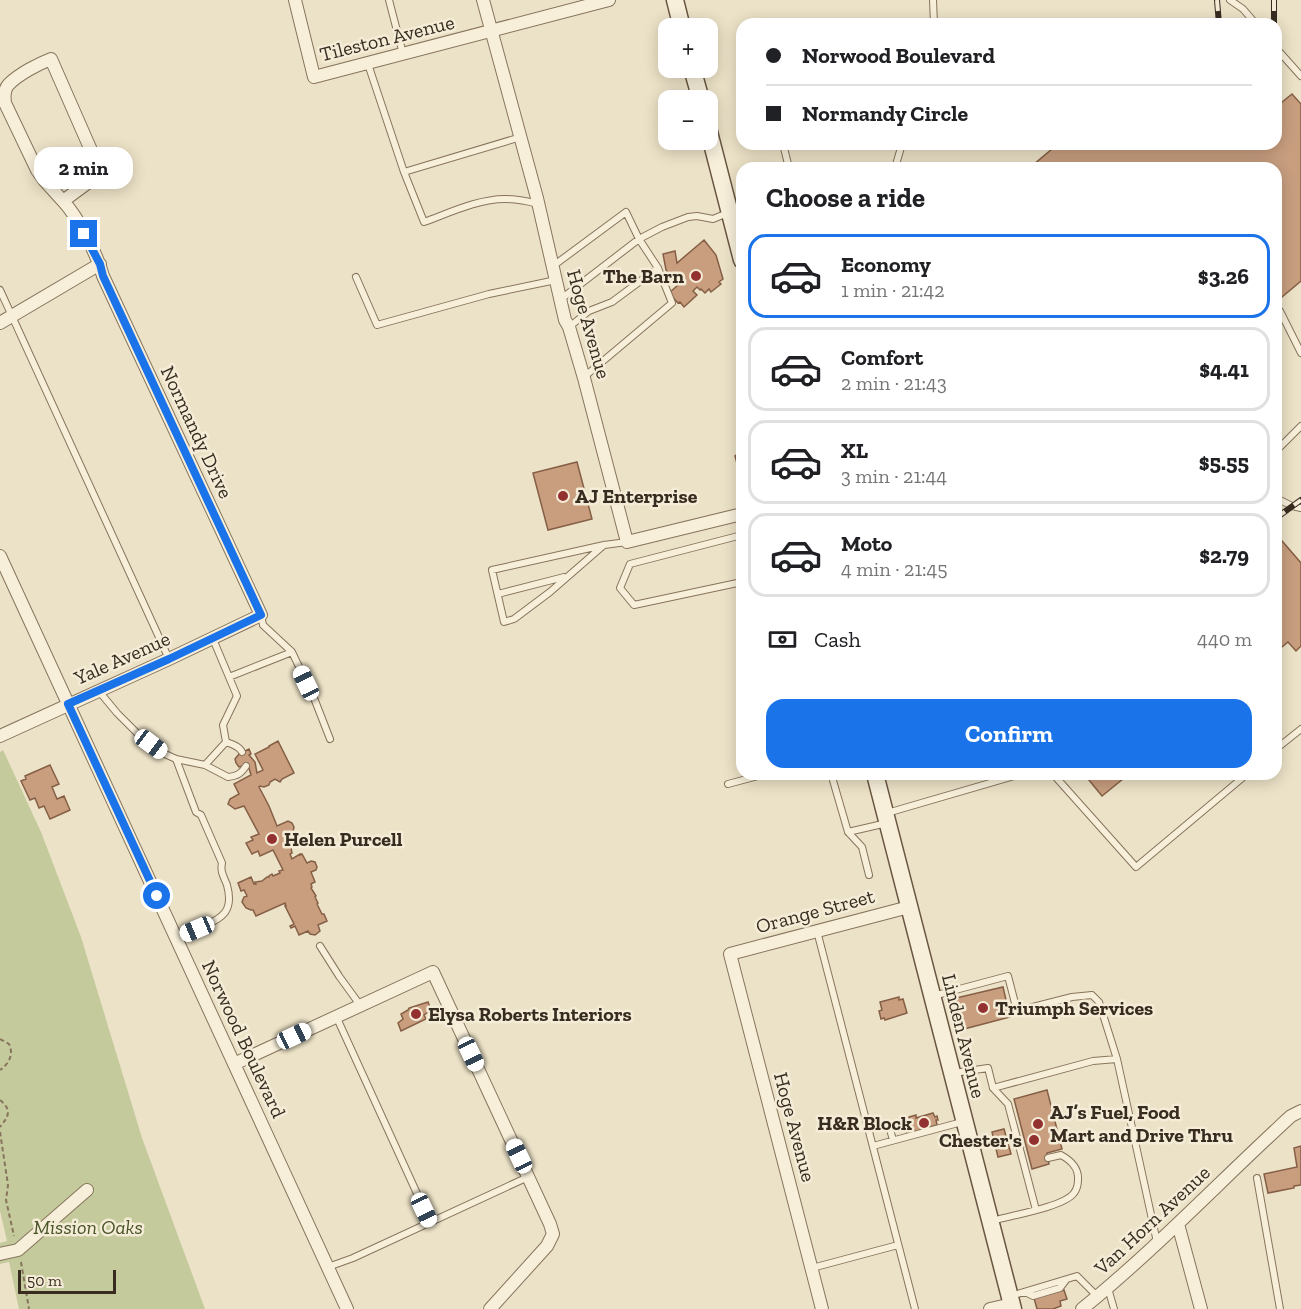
<!DOCTYPE html>
<html lang="en">
<head>
<meta charset="utf-8">
<style>
	body { margin:0; font-family:"Zilla Slab",serif; background:#f6f6f6; color:#202124; height:100vh; display:flex; flex-direction:column; font-size:22px; white-space:nowrap }
	* { box-sizing:border-box; margin:0 }
	p { font-size:20px; color:#757577 }
	.icon { flex:none; width:33px; height:33px; fill:none; stroke:currentColor; stroke-width:2; stroke-linecap:round; stroke-linejoin:round }
	.map { position:relative; flex:1; overflow:hidden }
	.details { position:absolute; left:736px; top:162px; width:546px; height:618px; display:flex; flex-direction:column; background:#fff; border-radius:18px; box-shadow:0 3px 15px #0003 }
	.details>* { flex:none }
	.banner { position:absolute; left:736px; top:18px; width:546px; height:132px; border-radius:18px; box-shadow:0 3px 15px #0003; display:grid; align-content:center; height:132px; padding:0 30px; background:#fff }
	.tools { position:absolute; left:658px; top:18px; display:grid; gap:12px }
	.tools a { display:grid; place-items:center; width:60px; height:60px; border-radius:12px; background:#fff; box-shadow:0 3px 15px #0003; font-size:30px }
	.scale { position:absolute; left:18px; bottom:15px; width:98px; box-sizing:border-box; padding-left:6px; border:3px solid #382c20; border-top:0; font-size:16px; line-height:21px; white-space:nowrap; color:#382c20; -webkit-text-stroke:4px #f4ecd7; paint-order:stroke }
	.end { position:absolute; width:27px; height:27px; margin:-14px; border:8px solid #1a73e8; background:#fff; box-shadow:0 0 0 3px #fff }
	.from { border-radius:50% }
	.bubble { position:absolute; height:42px; border-radius:18px; background:#fff; box-shadow:0 3px 15px #0003; font-size:20px; font-weight:700; line-height:42px; text-align:center }
	.car { position:absolute; width:18px; height:36px; margin:-18px -9px; border-radius:8px; box-shadow:0 0 4px 2px #0007; background:linear-gradient(#fff 24%,#345 0 40%,#fff 0 76%,#345 0 86%,#fff 0) }
	.banner b { display:flex; align-items:center; gap:21px; height:57px; font-size:22px }
	.banner b+b { border-top:2px solid #e0e0e0 }
	.banner i { width:15px; height:15px; background:#202124 }
	ul { padding:0; list-style:none }
	li { display:flex; align-items:center; gap:18px; height:84px; margin:0 12px 9px; padding:0 18px; border:3px solid #e0e0e0; border-radius:18px }
	li div { flex:1 }
	li b { display:block; font-size:22px }
	li em { font-style:normal; font-weight:700 }
	li.selected { border-color:#1a73e8 }
	li>.icon { width:54px; height:54px; stroke-width:1.5 }
	h2 { padding:0 30px; font-size:27px; line-height:72px }
	.pay { display:flex; align-items:center; gap:15px; height:66px; padding:0 30px; font-size:22px }
	.pay p { margin-inline-start:auto }
	.primary-button { display:flex; gap:12px; margin-top:auto; padding:12px 30px }
	.primary-button a { flex:1; height:69px; border-radius:18px; background:#1a73e8; color:#fff; font-size:24px; font-weight:700; line-height:69px; text-align:center }
	.map>svg:first-child { display:block }
	.green { fill:#c4ca9c }
	.building { fill:#c89e7f; stroke:#855f45; stroke-width:1.5 }
	.lines { fill:none; stroke-linecap:round; stroke-linejoin:round }
	.lane-casing { stroke:#87745d; stroke-width:8 }
	.street-casing { stroke:#87745d; stroke-width:14 }
	.secondary-casing { stroke:#695541; stroke-width:19 }
	.path { stroke:#87745d; stroke-width:2; stroke-dasharray:4.5 3; stroke-linecap:butt }
	.lane { stroke:#f7efda; stroke-width:6 }
	.street { stroke:#f7efda; stroke-width:12 }
	.secondary { stroke:#f7efda; stroke-width:16 }
	.rail-casing { stroke:#382c20; stroke-width:6 }
	.rail { stroke:#f4ecd7; stroke-width:4; stroke-dasharray:11; stroke-linecap:butt }
	.route { stroke:#1a73e8; stroke-width:8 }
	.poi-dot { fill:#933131; stroke:#f4ecd7; stroke-width:2 }
	.labels { text-anchor:middle; stroke-width:5; stroke-linejoin:round; paint-order:stroke }
	.street-label { font-size:20px; fill:#382c20; stroke:#f4ecd7 }
	.poi-label { font-size:20px; font-weight:bold; fill:#382c20; stroke:#f4ecd7; text-anchor:start }
	.park-label { font-size:20px; font-style:italic; fill:#485328; stroke:#f4ecd7 }
</style>
</head>
<body>
<div class="map">
<svg width="1301" height="1309" viewBox="0 0 1301 1309">
	<rect width="100%" height="100%" fill="#ece2c7"/>
	<path class="green" d="M3 750 41 832 81 937 142 1138 205 1309H19L9 1262 0 1264V1243L7 1241 0 1211V752Z"/>
	<path class="building" d="M1292 94 1301 104V281L1276 302V168H1035L1033 165 1058 144H1063L1067 149 1073 144H1276V107Z
		M704 240 716 255 723 279 719 282 721 284 711 292 709 289 705 293 701 289 700 290 697 287 693 291 697 295 684 307 680 302 678 303 669 293 678 285 666 270 663 254 675 251 677 263Z
		M742 450V482L735 456Z
		M577 462 592 519 548 530 533 473Z
		M1276 534 1301 563V646L1296 651 1288 642 1276 652Z
		M278 741 294 773 282 779 280 782 275 779 270 782 269 785 264 787 260 786 259 787 269 806 277 826 288 821 292 823 294 827 293 832 289 834 295 846 291 848 292 853 290 854 292 859 300 854V855L302 854 307 863 311 861 315 862 317 867 316 870 311 872 315 882 311 884 312 887 311 888 316 896 315 897 318 903 317 904 322 914H324L327 921 318 925 320 931 315 935 310 934 308 931 299 935 295 926 291 928 290 926 294 924 285 906H286L285 903 256 916 253 910H251L246 908 242 902 244 897 247 896 244 890 241 891 238 883 251 877 254 884H256L255 882 262 881 267 877H269V876L272 874 273 876 280 873 279 871 283 870 273 850 260 856 258 851 252 854 246 843 253 840 251 837 259 834 244 806 235 809 228 804 230 799 239 794 234 784 251 775 248 765 239 767 236 763 235 759 239 754 249 749 251 754 249 755 255 762 257 773 263 770 255 754 269 747V746Z
		M50 765 59 784 52 787 57 799 64 796 70 810 50 819 44 806 39 808 35 798 30 800 21 781 26 779 25 776Z
		M1084 774H1129L1102 796Z
		M1003 987 1010 1017 964 1029 956 998Z
		M899 997V1000L903 999 907 1013 885 1020 884 1018 881 1019 879 1011 882 1010 880 1002Z
		M428 1002 431 1010 424 1015 426 1019 401 1031 398 1023 403 1019 401 1014 408 1010 409 1008Z
		M1047 1090 1062 1149 1047 1153 1049 1164 1032 1169 1014 1099Z
		M933 1113 935 1117 937 1116 938 1120H936L937 1125 907 1134 905 1127 911 1125 909 1117 916 1115V1118Z
		M1004 1129 1011 1154 998 1157 992 1132Z
		M1301 1146V1185L1294 1186V1188L1268 1193 1264 1174 1297 1167 1294 1148Z
		M1064 1290 1067 1299 1060 1301 1061 1306 1053 1309H1037L1034 1298Z"/>
	<g class="lines">
		<g class="lane-casing">
			<path id="lane" d="M389 0 403 54
				M933 0 934 24
				M1230 0 1243 9 1256 24
				M1276 48 1301 76
				M368 64 404 172 424 222C449 213 478 199 505 199 516 199 527 201 538 204
				M783 144 789 168
				M895 168 902 144
				M404 172 521 137
				M553 266 626 212 639 239 658 268 672 303 584 377
				M356 277 377 325 489 294 556 280
				M0 290 169 659
				M561 299 639 239 662 227 688 217 697 216 713 219 742 207
				M1280 311 1301 353
				M569 327 589 311 612 302 658 268
				M1276 451 1301 426
				M1276 498 1292 506 1301 508
				M742 535 630 564 620 588 634 605 742 582
				M604 545 550 592 514 619 504 622 492 570 604 545 627 542
				M498 594 564 577
				M261 615 263 625 292 652 314 698 330 739
				M229 677 292 652
				M98 690 117 713 137 733 165 754 176 759 205 765 226 742 223 725 237 696 213 639
				M226 742C232 744 239 746 242 752
				M1276 749 1301 729
				M176 759 196 812 201 815 222 863C220 872 224 877 227 885 234 911 223 918 202 927 194 931 185 934 176 938
				M205 765 228 777C237 776 241 774 246 766
				M828 774 832 777 848 832 862 847 869 875
				M1053 774 1136 867 1247 774
				M728 784 765 774
				M887 813 1021 774
				M848 832 887 823
				M817 931 915 1309
				M320 946 339 976 360 1005
				M933 996 1008 976 1017 1011 1072 997 1092 995 1099 1002 1117 1059
				M336 1016 430 1222
				M954 1073 988 1068 993 1088 1093 1061 1117 1059 1157 1242
				M993 1088 1008 1104 1036 1210
				M889 1126 893 1140
				M873 1146 962 1122
				M1257 1178 1280 1309
				M991 1221C1009 1216 1064 1207 1074 1193 1077 1189 1078 1184 1078 1180 1079 1167 1070 1160 1061 1155L1048 1158
				M328 1267 353 1258 528 1177
				M812 1268 898 1245
				M1108 1288 1114 1309
				M1025 1292 1033 1296 1060 1288 1066 1280
				M1011 1296 1077 1276 1097 1296"/>
		</g>
		<g class="street-casing">
			<path id="street" d="M295 0 314 77 609 0
				M483 0 537 198 565 320 569 327 584 378 627 542 742 514
				M0 323 100 264
				M0 556 347 1309
				M0 736 169 659 261 615 103 276C97 254 78 217 63 201L101 173 51 59C38 64 19 74 9 84 4 89 4 96 5 103L37 170 44 180 63 201
				M234 1064 433 972 550 1224 553 1234 547 1246 490 1309
				M1178 1224 1201 1309
				M0 1254 18 1250 87 1190
				M822 1309 730 954 909 907
				M990 1309 1012 1304
				M1082 1309C1156 1249 1221 1180 1291 1116L1301 1111"/>
		</g>
		<g class="secondary-casing">
			<path id="secondary" d="M675 0 682 28
				M692 68 701 100
				M708 128 742 260
				M875 774 1013 1309"/>
		</g>
		<path class="path" d="M0 1039 9 1044C14 1054 9 1064 0 1070
			M0 1100C12 1110 9 1116 0 1127
			M0 1132 8 1185 6 1200 14 1236
			M21 1262 29 1309"/>
		<use href="#lane" class="lane"/>
		<use href="#street" class="street"/>
		<use href="#secondary" class="secondary"/>
		<g class="rail-casing">
			<path id="rail" d="M1217 0 1219 24
				M1274 0V24
				M1276 518 1301 500"/>
		</g>
		<use href="#rail" class="rail"/>
	</g>
	<g class="lines">
		<path class="route" d="M84 234 100 264 103 276 261 615 169 659 68 704 157 896"/>
	</g>
	<g class="poi-dot">
		<circle cx="696" cy="276" r="6"/>
		<circle cx="563" cy="496" r="6"/>
		<circle cx="272" cy="839" r="6"/>
		<circle cx="983" cy="1008" r="6"/>
		<circle cx="416" cy="1014" r="6"/>
		<circle cx="924" cy="1123" r="6"/>
		<circle cx="1038" cy="1124" r="6"/>
		<circle cx="1034" cy="1140" r="6"/>
	</g>
	<g class="labels">
		<g class="street-label">
			<text transform="translate(387 38) rotate(-14)" y="7">Tileston Avenue</text>
			<text transform="translate(589 324) rotate(74)" y="7">Hoge Avenue</text>
			<text transform="translate(197 432) rotate(65)" y="7">Normandy Drive</text>
			<text transform="translate(122 658) rotate(-24)" y="7">Yale Avenue</text>
			<text transform="translate(815 911) rotate(-15)" y="7">Orange Street</text>
			<text transform="translate(964 1036) rotate(76)" y="7">Linden Avenue</text>
			<text transform="translate(244 1039) rotate(65)" y="7">Norwood Boulevard</text>
			<text transform="translate(795 1127) rotate(75)" y="7">Hoge Avenue</text>
			<text transform="translate(1152 1220) rotate(-43)" y="7">Van Horn Avenue</text>
		</g>
		<g class="poi-label">
			<text x="684" y="283" text-anchor="end">The Barn</text>
			<text x="575" y="503">AJ Enterprise</text>
			<text x="284" y="846">Helen Purcell</text>
			<text x="995" y="1015">Triumph Services</text>
			<text x="428" y="1021">Elysa Roberts Interiors</text>
			<text x="1050" y="1119">AJ’s Fuel, Food<tspan x="1050" dy="23">Mart and Drive Thru</tspan></text>
			<text x="912" y="1130" text-anchor="end">H&amp;R Block</text>
			<text x="1022" y="1147" text-anchor="end">Chester's</text>
		</g>
		<g class="park-label">
			<text x="88" y="1234">Mission Oaks</text>
		</g>
	</g>
</svg>
<div class="tools">
<a>+</a>
<a>−</a>
</div>
<div class="scale">50 m</div>
<i class="end from" style="left:157px;top:896px"></i>
<i class="end" style="left:84px;top:234px"></i>
<div class="bubble" style="left:34px;top:147px;width:99px">2 min</div>
<i class="car" style="left:306px;top:683px;rotate:335deg"></i>
<i class="car" style="left:151px;top:744px;rotate:127deg"></i>
<i class="car" style="left:197px;top:929px;rotate:247deg"></i>
<i class="car" style="left:294px;top:1036px;rotate:65deg"></i>
<i class="car" style="left:471px;top:1054px;rotate:155deg"></i>
<i class="car" style="left:519px;top:1156px;rotate:335deg"></i>
<i class="car" style="left:424px;top:1210px;rotate:155deg"></i>
<div class="banner">
<b><i class="from"></i>Norwood Boulevard</b>
<b><i></i>Normandy Circle</b>
</div>
<section class="details">
<h2>Choose a ride</h2>
<ul>
<li class="selected"><svg class="icon" aria-label="car" viewBox="0 0 24 24"><path d="M5 17H2v-5l4-1 3-4h7l3 4 3 1v5h-3M9 17h6M6 11h13"/><circle cx="7" cy="17" r="2"/><circle cx="17" cy="17" r="2"/></svg><div><b>Economy</b><p>1 min · 21:42</p></div><em>$3.26</em></li>
<li><svg class="icon" aria-label="car" viewBox="0 0 24 24"><path d="M5 17H2v-5l4-1 3-4h7l3 4 3 1v5h-3M9 17h6M6 11h13"/><circle cx="7" cy="17" r="2"/><circle cx="17" cy="17" r="2"/></svg><div><b>Comfort</b><p>2 min · 21:43</p></div><em>$4.41</em></li>
<li><svg class="icon" aria-label="car" viewBox="0 0 24 24"><path d="M5 17H2v-5l4-1 3-4h7l3 4 3 1v5h-3M9 17h6M6 11h13"/><circle cx="7" cy="17" r="2"/><circle cx="17" cy="17" r="2"/></svg><div><b>XL</b><p>3 min · 21:44</p></div><em>$5.55</em></li>
<li><svg class="icon" aria-label="car" viewBox="0 0 24 24"><path d="M5 17H2v-5l4-1 3-4h7l3 4 3 1v5h-3M9 17h6M6 11h13"/><circle cx="7" cy="17" r="2"/><circle cx="17" cy="17" r="2"/></svg><div><b>Moto</b><p>4 min · 21:45</p></div><em>$2.79</em></li>
</ul>
<div class="pay"><svg class="icon" aria-label="cash" viewBox="0 0 24 24"><path d="M3 7h18v10H3z"/><circle cx="12" cy="12" r="2"/></svg>Cash<p>440 m</p></div>
<div class="primary-button"><a>Confirm</a></div>
</section>
</div>
</body>
</html>
